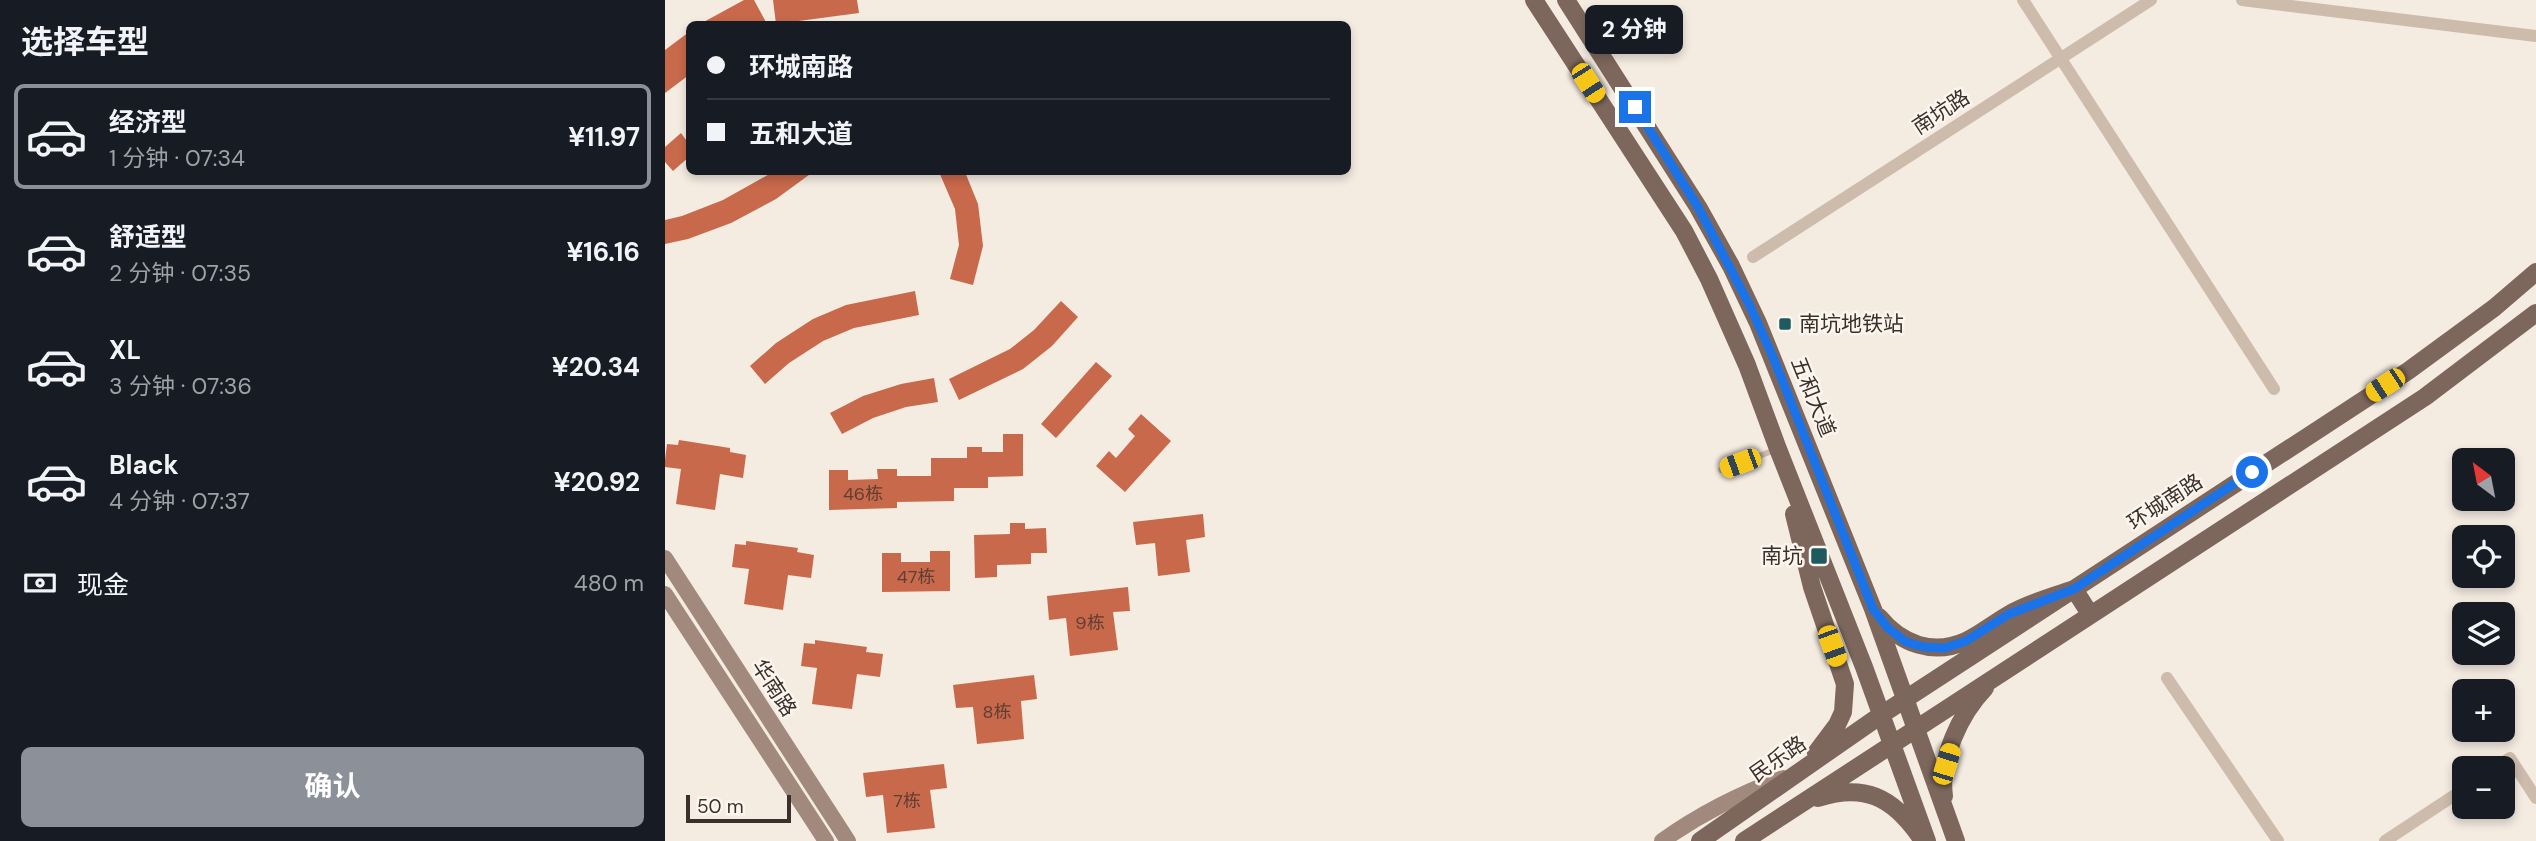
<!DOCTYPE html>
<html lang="zh">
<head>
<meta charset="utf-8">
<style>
	body { margin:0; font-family:"DM Sans","Noto Sans SC",sans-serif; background:#242831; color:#f1f3f6; height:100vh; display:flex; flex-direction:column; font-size:26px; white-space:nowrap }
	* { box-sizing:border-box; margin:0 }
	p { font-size:23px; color:#9ea1a6 }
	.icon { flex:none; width:38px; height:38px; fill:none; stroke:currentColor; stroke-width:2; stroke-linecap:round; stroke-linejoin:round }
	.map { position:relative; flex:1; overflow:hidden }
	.panel { display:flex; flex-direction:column; background:#171b24; width:665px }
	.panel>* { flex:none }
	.hud { position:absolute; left:21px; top:21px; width:665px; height:154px; border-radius:10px; box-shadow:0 4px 10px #0003; display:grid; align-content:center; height:154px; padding:0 21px; background:#171b24 }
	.needle { width:46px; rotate:328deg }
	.fabs { position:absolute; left:1787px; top:448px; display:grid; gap:14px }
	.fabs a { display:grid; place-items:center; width:63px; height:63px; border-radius:10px; background:#171b24; box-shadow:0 4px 10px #0003; font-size:35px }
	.scale { position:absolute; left:21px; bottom:18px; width:105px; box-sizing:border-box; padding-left:7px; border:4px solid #3b302b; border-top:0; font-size:19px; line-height:24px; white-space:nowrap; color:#3b302b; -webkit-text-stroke:5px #fbf5ee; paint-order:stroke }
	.end { position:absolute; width:32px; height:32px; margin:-16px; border:9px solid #1a73e8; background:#fff; box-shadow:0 0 0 4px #fff }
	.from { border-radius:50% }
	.bubble { position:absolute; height:49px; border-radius:10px; background:#171b24; box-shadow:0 4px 10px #0003; font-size:23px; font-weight:700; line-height:49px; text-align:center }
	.car { position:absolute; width:21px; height:42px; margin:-21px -10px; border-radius:9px; box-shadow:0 0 5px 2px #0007; background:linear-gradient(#f5c518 24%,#345 0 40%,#f5c518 0 76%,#345 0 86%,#f5c518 0) }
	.hud b { display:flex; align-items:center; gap:24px; height:66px; font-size:26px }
	.hud b+b { border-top:2px solid #363941 }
	.hud i { width:18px; height:18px; background:#f1f3f6 }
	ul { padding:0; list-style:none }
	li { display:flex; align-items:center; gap:21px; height:105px; margin:0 14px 10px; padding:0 7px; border:4px solid transparent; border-radius:10px }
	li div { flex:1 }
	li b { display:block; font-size:26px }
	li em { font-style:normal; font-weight:700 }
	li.current { border-color:#8c9099 }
	li>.icon { width:63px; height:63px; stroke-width:1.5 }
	h2 { padding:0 21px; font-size:32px; line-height:84px }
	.pay { display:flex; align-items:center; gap:18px; height:77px; padding:0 21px; font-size:26px }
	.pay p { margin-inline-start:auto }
	.action { display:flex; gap:14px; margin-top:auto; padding:14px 21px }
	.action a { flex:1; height:80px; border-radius:10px; background:#8c9099; color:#fff; font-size:28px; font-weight:700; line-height:80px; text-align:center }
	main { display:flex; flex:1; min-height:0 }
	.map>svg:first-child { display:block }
	.building { fill:#c8694b }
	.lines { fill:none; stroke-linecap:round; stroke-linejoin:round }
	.lane { stroke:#cdbbac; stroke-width:6 }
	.street { stroke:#cdbbac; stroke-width:12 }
	.secondary { stroke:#a18a7d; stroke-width:16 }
	.primary { stroke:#7d675c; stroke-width:18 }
	.route { stroke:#1a73e8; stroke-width:9 }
	.poi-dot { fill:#1f5a5e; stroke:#fbf5ee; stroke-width:2.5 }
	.labels { text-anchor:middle; stroke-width:5; stroke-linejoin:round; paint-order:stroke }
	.number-label { font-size:18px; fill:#5e3e33 }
	.street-label { font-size:21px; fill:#3b302b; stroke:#fbf5ee }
	.poi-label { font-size:21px; fill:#3b302b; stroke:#fbf5ee; text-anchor:start }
</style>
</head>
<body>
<main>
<section class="panel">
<h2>选择车型</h2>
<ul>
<li class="current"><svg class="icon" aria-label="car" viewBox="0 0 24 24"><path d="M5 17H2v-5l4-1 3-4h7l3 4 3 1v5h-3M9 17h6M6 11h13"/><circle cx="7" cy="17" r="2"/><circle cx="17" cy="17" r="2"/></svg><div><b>经济型</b><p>1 分钟 · 07:34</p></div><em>¥11.97</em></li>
<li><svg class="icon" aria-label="car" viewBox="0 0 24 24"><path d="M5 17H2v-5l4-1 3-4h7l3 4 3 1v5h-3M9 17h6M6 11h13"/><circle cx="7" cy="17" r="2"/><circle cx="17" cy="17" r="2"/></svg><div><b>舒适型</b><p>2 分钟 · 07:35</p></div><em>¥16.16</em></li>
<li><svg class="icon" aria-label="car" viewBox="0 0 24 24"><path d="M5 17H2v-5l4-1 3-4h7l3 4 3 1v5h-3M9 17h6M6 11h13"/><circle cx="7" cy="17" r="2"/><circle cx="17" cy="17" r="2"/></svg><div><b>XL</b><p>3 分钟 · 07:36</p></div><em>¥20.34</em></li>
<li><svg class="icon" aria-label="car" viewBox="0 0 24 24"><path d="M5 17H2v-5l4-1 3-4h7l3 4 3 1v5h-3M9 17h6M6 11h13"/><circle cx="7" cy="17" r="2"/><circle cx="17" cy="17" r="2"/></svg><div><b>Black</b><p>4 分钟 · 07:37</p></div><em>¥20.92</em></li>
</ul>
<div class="pay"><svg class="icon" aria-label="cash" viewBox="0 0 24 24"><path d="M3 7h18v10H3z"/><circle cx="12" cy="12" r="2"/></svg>现金<p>480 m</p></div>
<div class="action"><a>确认</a></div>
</section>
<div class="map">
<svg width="1871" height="841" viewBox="0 0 1871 841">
	<rect width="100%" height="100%" fill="#f4ebe1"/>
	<path class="building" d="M79 0H89L102 24H35Z
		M108 0H192L194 13 111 24Z
		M24 32V75L0 93V50Z
		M16 133 24 144V157L8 171 0 162V147Z
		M108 172H148L111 199 66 223 23 239 0 244V220L17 216 58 200Z
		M274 172H300L313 204 318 246 308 285 285 279 294 245 290 209Z
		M250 291 254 315 189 328 158 341 124 363 100 384 85 366 111 343 148 319 181 305Z
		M396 301 413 317 387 346 358 369 294 400 284 379 345 349 369 330Z
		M431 362 447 376 391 438 376 424Z
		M269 378 273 402 241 407 208 418 177 434 165 413 198 396 236 384Z
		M476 414 506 441 460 492 431 466 444 451 451 458 470 436 463 429Z
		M338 434H358V476L323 477V488H289V501L232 502V508L164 510V470H183V480L213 479 212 469H232V476H266V458H302V447H317V452H338Z
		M14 440 65 448V452L81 455 78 478 55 474 50 510 11 504 16 469 0 467V460L2 444 13 445Z
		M538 514 540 537 521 540 525 572 493 576 490 543 471 545 468 522Z
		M345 523H360V529L381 528 382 553H366V564L332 565V577L310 578 309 535 345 534Z
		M81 541 133 548 132 552 149 555 146 578 123 575 118 610 79 604 84 569 67 567 70 544 81 545Z
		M265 551H285V591L217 592V553H236V562H265Z
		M463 587 465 611 448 612 453 650 405 656 401 618 384 620 382 596Z
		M150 640 202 647 201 652 218 654 215 677 192 674 187 709 147 704 152 668 136 666 139 643 150 644Z
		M369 675 372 699 356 701 359 739 312 744 308 707 291 708 288 685Z
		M279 764 282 788 265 790 270 828 222 833 218 795 201 797 198 773Z"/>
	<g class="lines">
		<path class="lane" d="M1056 470 1110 450"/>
		<path class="street" d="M1358 0 1609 389
			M1577 0 1871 36
			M1088 257 1486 0
			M1502 678 1613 841
			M1830 768 1845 758 1871 798
			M1720 841 1799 789"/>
		<path class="secondary" d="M0 558 183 841
			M0 594 161 841
			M997 841C1035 814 1074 794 1118 778"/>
		<path class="primary" d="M869 0 1019 231 1044 279 1082 365 1113 449 1199 667 1262 841
			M901 0 1033 207 1066 266 1093 323 1208 609 1291 841
			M1129 514 1147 587 1180 684 1178 712 1172 725 1151 753
			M1214 617C1236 644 1268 656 1301 641 1316 634 1329 623 1343 615 1363 603 1387 597 1409 589L1425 614
			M1279 796C1274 759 1295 714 1320 688
			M1153 798C1199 783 1227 797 1254 835
			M1035 841 1216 715 1743 371 1829 308 1871 272
			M1079 841 1760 397 1871 313"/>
	</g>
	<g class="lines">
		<path class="route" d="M970 107 1033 207 1084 304 1108 357 1208 609 1223 628 1241 642 1259 647 1280 648 1301 641 1344 614 1409 589 1587 472"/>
	</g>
	<g class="poi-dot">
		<rect x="1113" y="317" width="14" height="14" rx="3.5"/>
		<rect x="1145" y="547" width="18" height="18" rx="3.5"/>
	</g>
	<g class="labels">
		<g class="number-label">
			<text x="198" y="500">46栋</text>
			<text x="251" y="583">47栋</text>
			<text x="425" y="629">9栋</text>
			<text x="332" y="718">8栋</text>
			<text x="242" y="807">7栋</text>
		</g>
		<g class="street-label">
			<text transform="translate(1276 112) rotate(-33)" y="7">南坑路</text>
			<text transform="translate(1148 397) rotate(68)" y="7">五和大道</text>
			<text transform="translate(1500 502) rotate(-33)" y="7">环城南路</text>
			<text transform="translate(109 688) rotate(57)" y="7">华南路</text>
			<text transform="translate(1113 759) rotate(-35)" y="7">民乐路</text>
		</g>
		<g class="poi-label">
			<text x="1134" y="331">南坑地铁站</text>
			<text x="1138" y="563" text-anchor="end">南坑</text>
		</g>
	</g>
</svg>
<div class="fabs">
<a><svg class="needle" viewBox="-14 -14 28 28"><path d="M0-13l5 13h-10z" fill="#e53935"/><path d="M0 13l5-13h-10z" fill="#9ea1a6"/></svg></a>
<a><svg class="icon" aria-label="locate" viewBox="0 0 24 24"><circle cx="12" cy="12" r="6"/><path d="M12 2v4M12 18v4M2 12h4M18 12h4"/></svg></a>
<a><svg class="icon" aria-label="layers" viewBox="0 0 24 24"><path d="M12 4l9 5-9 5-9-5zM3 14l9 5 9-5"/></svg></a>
<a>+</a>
<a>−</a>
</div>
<div class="scale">50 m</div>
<i class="end from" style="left:1587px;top:472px"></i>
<i class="end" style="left:970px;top:107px"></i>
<div class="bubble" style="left:920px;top:5px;width:98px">2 分钟</div>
<i class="car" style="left:923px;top:83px;rotate:147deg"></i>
<i class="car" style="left:1720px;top:385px;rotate:237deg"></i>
<i class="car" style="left:1075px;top:463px;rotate:250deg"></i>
<i class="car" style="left:1167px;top:646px;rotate:160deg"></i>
<i class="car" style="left:1281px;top:764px;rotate:17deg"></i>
<div class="hud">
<b><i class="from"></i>环城南路</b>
<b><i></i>五和大道</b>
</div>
</div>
</main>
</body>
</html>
